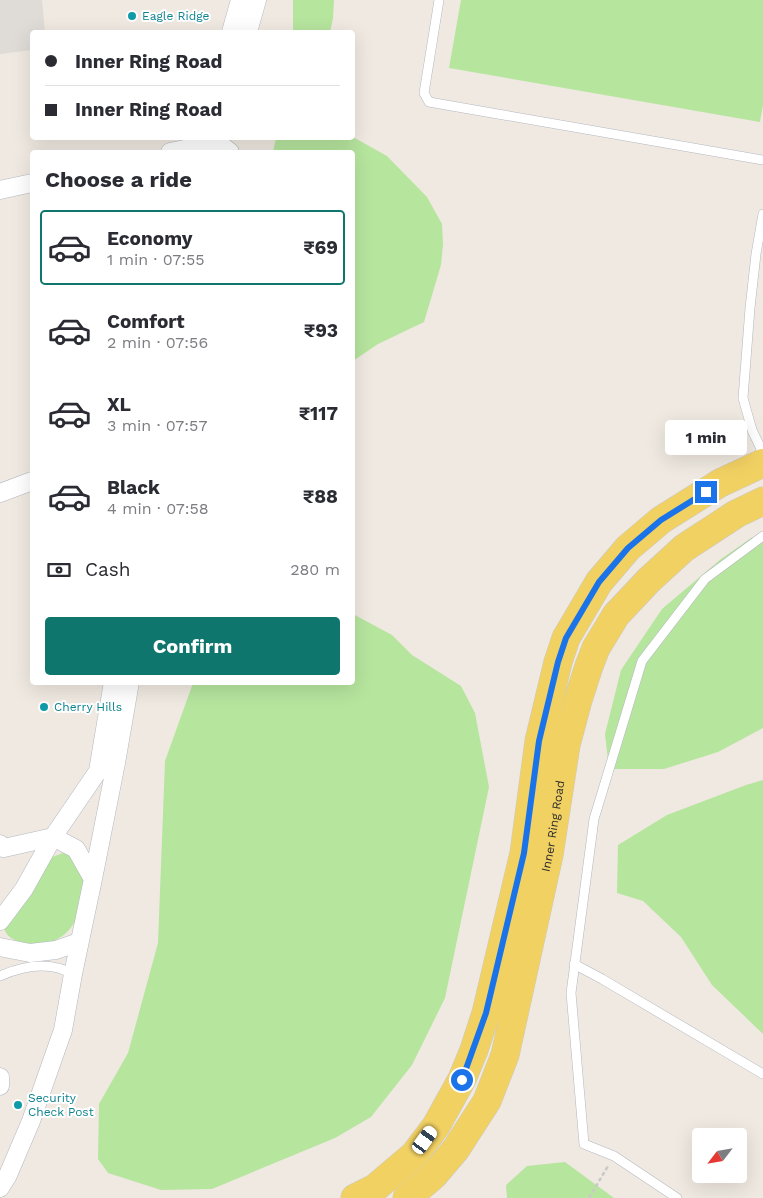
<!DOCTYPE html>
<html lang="en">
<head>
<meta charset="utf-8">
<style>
	body { margin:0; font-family:"Work Sans",sans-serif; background:#f2f2f3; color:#2b2b33; height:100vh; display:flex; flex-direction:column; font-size:19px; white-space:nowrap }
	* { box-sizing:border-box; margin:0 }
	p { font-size:16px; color:#7c7c81 }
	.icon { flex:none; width:28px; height:28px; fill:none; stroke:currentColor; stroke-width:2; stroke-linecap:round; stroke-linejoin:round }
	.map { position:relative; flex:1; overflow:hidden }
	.side { position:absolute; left:30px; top:150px; width:325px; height:535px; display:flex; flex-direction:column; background:#fff; border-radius:5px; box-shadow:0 5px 20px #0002 }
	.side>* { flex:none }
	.guide { position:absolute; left:30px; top:30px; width:325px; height:110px; border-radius:5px; box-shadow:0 5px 20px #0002; display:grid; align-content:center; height:110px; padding:0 15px; background:#fff }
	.needle { width:32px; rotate:239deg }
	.buttons { position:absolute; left:692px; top:1128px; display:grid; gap:10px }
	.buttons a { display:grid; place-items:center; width:55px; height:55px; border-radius:5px; background:#fff; box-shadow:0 5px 20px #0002; font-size:25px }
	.end { position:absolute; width:22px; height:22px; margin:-11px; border:6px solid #1a73e8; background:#fff; box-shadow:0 0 0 2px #fff }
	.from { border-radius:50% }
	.bubble { position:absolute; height:35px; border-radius:5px; background:#fff; box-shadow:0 5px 20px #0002; font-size:16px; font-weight:700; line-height:35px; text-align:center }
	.car { position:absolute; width:15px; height:30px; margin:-15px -8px; border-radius:6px; box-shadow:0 0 4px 1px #0007; background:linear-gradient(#fff 24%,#345 0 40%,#fff 0 76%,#345 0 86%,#fff 0) }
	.guide b { display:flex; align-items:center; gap:18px; height:48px; font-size:19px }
	.guide b+b { border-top:1px solid #e1e1e2 }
	.guide i { width:12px; height:12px; background:#2b2b33 }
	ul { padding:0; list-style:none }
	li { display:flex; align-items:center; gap:15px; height:75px; margin:0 10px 8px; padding:0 5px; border:2px solid transparent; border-radius:5px }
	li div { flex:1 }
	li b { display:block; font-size:19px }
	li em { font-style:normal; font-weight:700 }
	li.selected { border-color:#0f766e }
	li>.icon { width:45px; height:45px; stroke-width:1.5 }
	h2 { padding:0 15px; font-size:22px; line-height:60px }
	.pay { display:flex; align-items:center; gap:12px; height:55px; padding:0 15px; font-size:19px }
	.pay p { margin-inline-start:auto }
	.button { display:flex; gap:10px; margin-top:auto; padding:10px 15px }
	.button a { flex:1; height:58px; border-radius:5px; background:#0f766e; color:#fff; font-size:20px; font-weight:700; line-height:58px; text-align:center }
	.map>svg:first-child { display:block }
	.green { fill:#b6e59e }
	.plaza { fill:#dfdcd8 }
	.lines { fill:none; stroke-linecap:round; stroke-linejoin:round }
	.lane-casing { stroke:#b4b7c1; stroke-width:10 }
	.street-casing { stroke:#b4b7c1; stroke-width:19 }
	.primary-casing { stroke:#c9c9c9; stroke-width:29 }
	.path { stroke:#c9c9c9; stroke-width:2.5; stroke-dasharray:4 2.5; stroke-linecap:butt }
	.lane { stroke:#fff; stroke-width:9 }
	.street { stroke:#fff; stroke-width:18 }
	.primary { stroke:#f2d163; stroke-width:28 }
	.route { stroke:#1a73e8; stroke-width:6 }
	.culture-dot { fill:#0f9aa8; stroke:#fff; stroke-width:2 }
	.labels { text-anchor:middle; stroke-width:4; stroke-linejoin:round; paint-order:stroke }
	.culture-label { font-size:12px; fill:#0d838f; stroke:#fff; text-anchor:start }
	.street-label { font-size:12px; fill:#2e2e2e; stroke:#fff }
</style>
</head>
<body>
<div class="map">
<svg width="763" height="1198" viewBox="0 0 763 1198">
	<rect width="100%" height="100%" fill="#efe9e1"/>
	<path class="green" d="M293 0H334L333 18 330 32H293Z
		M461 0H763V105L760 122 449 68Z
		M353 137 387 156 427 197 442 224 443 244 441 265 424 322 378 344 353 361 352 152H273L276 138Z
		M763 534V728L718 752 664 769H609L605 734 621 670 662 609 721 559 751 538Z
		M353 614 392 635 412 655 461 686 475 713 489 787 445 998 412 1065 371 1117 335 1138 212 1189 161 1190 108 1173 98 1159 99 1104 128 1053 158 943 165 761 193 683 352 682Z
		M763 780V1034L712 985 681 937 643 901 617 893 618 845 667 815 746 785Z
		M63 853C76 856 84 870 84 882 84 888 82 895 81 901 80 906 80 912 78 916 75 922 71 928 67 932 60 939 52 942 43 944 35 945 28 945 20 942 13 940 6 936 4 928L49 861 52 857Z
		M565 1162 614 1198H507L506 1185 527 1166Z"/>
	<path class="plaza" d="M0 0H42L45 32H32V50L0 54Z"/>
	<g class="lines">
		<g class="lane-casing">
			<path id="lane" d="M439 0 424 93 429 102 763 160
				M763 214 756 254 750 308 743 398 752 430 763 453
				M574 964 602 979 763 1074
				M0 976C18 968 38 963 58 968 63 969 68 972 73 974
				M677 1198 614 1156 584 1144 571 993 594 819 642 661 705 579 763 536"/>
		</g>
		<g class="street-casing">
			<path id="street" d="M231 32 240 0
				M248 32 257 0
				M170 152 199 146
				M192 152C204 140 217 140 230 152
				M0 190 32 183
				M0 493 32 481
				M0 844 4 848 53 837 76 849 93 879
				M0 921 24 889 53 837 98 771 113 682
				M0 947 30 953 56 950 79 942
				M0 1077V1086
				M0 1188 8 1175 31 1121 63 1030 73 974 93 879 116 763 130 682"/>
		</g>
		<g class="primary-casing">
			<g id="primary">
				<path d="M355 1198 375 1188 414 1155 436 1126 462 1079 474 1050 486 1013 524 853 539 741 558 662 566 638 599 582 628 548 661 520 720 483 763 463"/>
				<path id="s1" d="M407 1198 433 1176 456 1149 487 1101 505 1055 549 855 566 745 578 700 589 666 596 648 616 615 649 580 684 548 736 514 763 501"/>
			</g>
		</g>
		<path class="path" d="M589 1198 608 1166"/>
		<use href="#lane" class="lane"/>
		<use href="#street" class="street"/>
		<use href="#primary" class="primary"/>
	</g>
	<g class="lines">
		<path class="route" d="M462 1080 486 1013 524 853 539 741 558 662 566 638 599 582 628 548 661 520 706 492"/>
	</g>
	<g class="culture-dot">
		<circle cx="132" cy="16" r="5"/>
		<circle cx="44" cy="707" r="5"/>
		<circle cx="18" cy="1105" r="5"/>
	</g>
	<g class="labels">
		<g class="culture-label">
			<text x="142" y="20">Eagle Ridge</text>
			<text x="54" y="711">Cherry Hills</text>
			<text x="28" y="1102">Security<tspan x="28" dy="14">Check Post</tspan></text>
		</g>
		<g class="street-label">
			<text dy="4" stroke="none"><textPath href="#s1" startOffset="410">Inner Ring Road</textPath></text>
		</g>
	</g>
</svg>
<div class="buttons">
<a><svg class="needle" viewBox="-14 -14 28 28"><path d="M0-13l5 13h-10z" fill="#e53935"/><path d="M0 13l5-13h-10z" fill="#7c7c81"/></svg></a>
</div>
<i class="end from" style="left:462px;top:1080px"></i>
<i class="end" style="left:706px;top:492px"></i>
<div class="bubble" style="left:665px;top:420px;width:82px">1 min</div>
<i class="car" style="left:425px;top:1140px;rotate:36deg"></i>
<div class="guide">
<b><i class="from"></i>Inner Ring Road</b>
<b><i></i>Inner Ring Road</b>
</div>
<section class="side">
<h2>Choose a ride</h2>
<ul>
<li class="selected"><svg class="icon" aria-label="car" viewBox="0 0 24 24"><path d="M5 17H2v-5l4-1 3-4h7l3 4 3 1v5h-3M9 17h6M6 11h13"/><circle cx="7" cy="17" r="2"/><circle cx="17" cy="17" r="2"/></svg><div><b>Economy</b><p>1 min · 07:55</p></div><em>₹69</em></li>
<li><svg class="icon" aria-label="car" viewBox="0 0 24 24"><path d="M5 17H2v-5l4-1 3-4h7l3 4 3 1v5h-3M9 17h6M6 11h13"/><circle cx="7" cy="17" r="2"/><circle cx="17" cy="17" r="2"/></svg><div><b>Comfort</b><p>2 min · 07:56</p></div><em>₹93</em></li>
<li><svg class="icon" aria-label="car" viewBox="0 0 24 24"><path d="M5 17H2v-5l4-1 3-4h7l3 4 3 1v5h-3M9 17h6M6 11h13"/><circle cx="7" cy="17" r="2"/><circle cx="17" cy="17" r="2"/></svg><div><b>XL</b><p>3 min · 07:57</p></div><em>₹117</em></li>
<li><svg class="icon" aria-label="car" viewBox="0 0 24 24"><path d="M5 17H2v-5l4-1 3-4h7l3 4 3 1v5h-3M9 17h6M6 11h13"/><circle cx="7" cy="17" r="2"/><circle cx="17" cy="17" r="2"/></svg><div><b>Black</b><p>4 min · 07:58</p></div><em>₹88</em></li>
</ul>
<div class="pay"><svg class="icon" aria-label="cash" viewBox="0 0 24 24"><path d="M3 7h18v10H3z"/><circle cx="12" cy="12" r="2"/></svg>Cash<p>280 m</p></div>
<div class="button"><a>Confirm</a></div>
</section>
</div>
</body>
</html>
